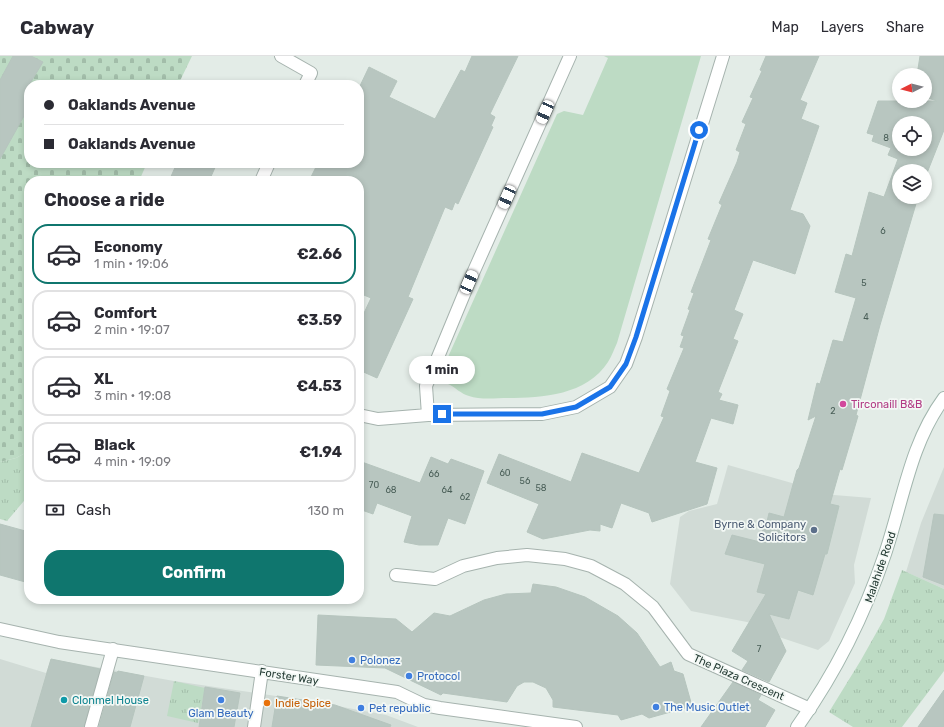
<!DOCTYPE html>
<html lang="en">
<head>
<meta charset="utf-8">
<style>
	body { margin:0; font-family:Rubik,sans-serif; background:#f2f2f3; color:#2b2b33; height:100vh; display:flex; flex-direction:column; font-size:15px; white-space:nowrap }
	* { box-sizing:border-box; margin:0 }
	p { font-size:13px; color:#7c7c81 }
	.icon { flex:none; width:22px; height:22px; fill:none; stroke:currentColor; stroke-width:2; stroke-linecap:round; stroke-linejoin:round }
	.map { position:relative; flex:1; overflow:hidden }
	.details { position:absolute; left:24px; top:120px; width:340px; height:428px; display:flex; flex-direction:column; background:#fff; border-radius:16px; box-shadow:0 2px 6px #0003 }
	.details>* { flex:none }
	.banner { position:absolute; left:24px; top:24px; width:340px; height:88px; border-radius:16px; box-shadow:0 2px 6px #0003; display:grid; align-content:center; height:88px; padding:0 20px; background:#fff }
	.needle { width:26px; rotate:264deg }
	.fabs { position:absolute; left:892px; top:12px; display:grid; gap:8px }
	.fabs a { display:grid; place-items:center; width:40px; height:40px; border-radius:50%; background:#fff; box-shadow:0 2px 6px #0003; font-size:20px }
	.end { position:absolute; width:18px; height:18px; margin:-9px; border:5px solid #1a73e8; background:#fff; box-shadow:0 0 0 2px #fff }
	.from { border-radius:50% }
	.bubble { position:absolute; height:28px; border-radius:14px; background:#fff; box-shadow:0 2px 6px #0003; font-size:13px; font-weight:700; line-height:28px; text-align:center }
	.car { position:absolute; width:12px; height:24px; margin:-12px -6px; border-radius:5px; box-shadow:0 0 3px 1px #0007; background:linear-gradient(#fff 24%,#345 0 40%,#fff 0 76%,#345 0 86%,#fff 0) }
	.banner b { display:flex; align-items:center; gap:14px; height:38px; font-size:15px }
	.banner b+b { border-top:1px solid #e1e1e2 }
	.banner i { width:10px; height:10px; background:#2b2b33 }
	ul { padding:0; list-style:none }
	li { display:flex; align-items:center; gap:12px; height:60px; margin:0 8px 6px; padding:0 12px; border:2px solid #e1e1e2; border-radius:16px }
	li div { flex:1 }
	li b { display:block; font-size:15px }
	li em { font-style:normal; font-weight:700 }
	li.on { border-color:#0f766e }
	li>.icon { width:36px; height:36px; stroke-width:1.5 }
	h2 { padding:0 20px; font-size:18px; line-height:48px }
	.pay { display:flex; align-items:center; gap:10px; height:44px; padding:0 20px; font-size:15px }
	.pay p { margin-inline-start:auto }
	.button { display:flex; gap:8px; margin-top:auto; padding:8px 20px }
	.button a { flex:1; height:46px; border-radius:16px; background:#0f766e; color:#fff; font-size:16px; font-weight:700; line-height:46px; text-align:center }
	header { display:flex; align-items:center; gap:24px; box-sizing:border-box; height:56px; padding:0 20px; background:#fff; border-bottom:1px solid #e1e1e2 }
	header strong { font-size:19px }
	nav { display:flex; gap:22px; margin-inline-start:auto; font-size:14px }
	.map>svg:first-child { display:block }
	.built { fill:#d1dbd6 }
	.grass { fill:url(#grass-tufts) }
	.cemetery { fill:url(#cemetery-stones) }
	.park { fill:#bddbc4 }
	.building { fill:#b8c6c0; stroke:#b6c5be; fill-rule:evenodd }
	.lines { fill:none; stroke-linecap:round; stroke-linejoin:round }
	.street-casing { stroke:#a6b3ae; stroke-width:14 }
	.secondary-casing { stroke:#a2b6ae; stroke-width:14 }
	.street { stroke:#fff; stroke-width:12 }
	.secondary { stroke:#fff; stroke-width:12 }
	.route { stroke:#1a73e8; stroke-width:5 }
	.hotel-dot { fill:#d1479c; stroke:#f3f8f5; stroke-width:1.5 }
	.service-dot { fill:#5c6f8a; stroke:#f3f8f5; stroke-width:1.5 }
	.shop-dot { fill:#3f7fe0; stroke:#f3f8f5; stroke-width:1.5 }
	.culture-dot { fill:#0f9aa8; stroke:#f3f8f5; stroke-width:1.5 }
	.food-dot { fill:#e8710a; stroke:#f3f8f5; stroke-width:1.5 }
	.labels { text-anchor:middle; stroke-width:3.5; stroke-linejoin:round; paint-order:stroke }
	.number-label { font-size:9px; fill:#495e57 }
	.hotel-label { font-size:11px; fill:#b23c85; stroke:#f3f8f5; text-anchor:start }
	.service-label { font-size:11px; fill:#4e5e75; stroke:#f3f8f5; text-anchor:end }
	.street-label { font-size:11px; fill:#243b34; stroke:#f3f8f5 }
	.shop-label { font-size:11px; fill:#366cbe; stroke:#f3f8f5; text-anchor:start }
	.culture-label { font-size:11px; fill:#0d838f; stroke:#f3f8f5; text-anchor:start }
	.food-label { font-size:11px; fill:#c56008; stroke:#f3f8f5; text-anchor:start }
</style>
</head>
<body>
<header>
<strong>Cabway</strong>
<nav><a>Map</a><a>Layers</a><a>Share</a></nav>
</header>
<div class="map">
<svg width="944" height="671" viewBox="0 0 944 671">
	<defs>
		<pattern id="grass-tufts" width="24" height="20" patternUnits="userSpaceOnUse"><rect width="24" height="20" fill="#bddbc4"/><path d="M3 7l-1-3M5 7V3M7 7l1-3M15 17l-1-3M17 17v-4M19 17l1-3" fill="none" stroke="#a2bda9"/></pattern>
		<pattern id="cemetery-stones" width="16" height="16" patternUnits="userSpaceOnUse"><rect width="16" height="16" fill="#bddbc4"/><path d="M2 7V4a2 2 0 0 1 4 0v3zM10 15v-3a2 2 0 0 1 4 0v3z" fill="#a2bda9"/></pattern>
	</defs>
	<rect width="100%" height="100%" fill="#e3ece7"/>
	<path class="built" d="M728 409 834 439 871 442 854 509 855 527 829 585 818 594 764 576 752 567 691 555 670 528 680 461 689 455 717 448Z
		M944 411V533L906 516 921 467Z
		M0 603 46 617 51 603 174 625 310 645 386 659 418 671H0Z"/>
	<path class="grass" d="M29 395V439L7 465 0 463V406L16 402Z
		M902 514 944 533V615L902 671H853L829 656 861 604 884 563Z
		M174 625 205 632 198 667 167 660Z"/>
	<path class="cemetery" d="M0 0H192L178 29H29V107H147L139 125H29V395L16 402 0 406Z"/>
	<path class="park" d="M604 0H701L617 287C614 293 612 300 608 306 587 339 542 342 508 342 496 342 480 344 469 340 461 338 455 331 448 328L445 316 448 301 557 58 564 55 583 59 608 2Z"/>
	<path class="building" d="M13 0H31L43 6 29 29V51L0 103V24Z
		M472 0H518L490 58 495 61 491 70 493 71 458 148 455 146 452 154 445 151 408 241 413 243 377 322 359 314V268L371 242 359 237V125H309L318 107H359V32L369 11 397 25 389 41 435 63 461 14 465 16Z
		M766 0H819L800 44 807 47 801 63 819 70 790 154 803 158 810 170 795 218 753 204 734 254 743 258 733 283 738 285 718 336 722 338 719 344 738 349 733 368 711 362 695 406 717 412 707 448 652 466 649 457 621 447 612 472 600 468V475L590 474 543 483 527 476 539 448 487 427 499 398 571 426 582 397 639 417 664 361 661 360 670 335 667 333 684 292 680 291 684 280 681 279 690 254 688 253 694 237 691 236 711 184 708 183 722 149 719 147 737 106 740 96 736 94 746 68 742 66 753 42 750 41 762 15 760 14Z
		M920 0H944V74L925 122V115H899V141H918L880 269 856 359 858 360 842 414 840 413 830 448 839 450 827 498H825L813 539 798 534 789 563 769 558 786 595 769 626 742 614 748 605 732 595 766 538 757 536 765 508 725 498 732 479 760 486 764 469 766 470 769 457 784 461 797 414 799 412 816 360 808 364 817 327 820 328 833 284 843 286 856 242 835 236 846 198 852 200 869 136 884 141 898 103 888 99 891 92 872 85 874 79 867 77 878 45H937L925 41V19H917ZM899 67H925V93H899Z
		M177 107H217L209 125H169Z
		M431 401 448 408 451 403 484 415 465 468 448 462 438 489H419L404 486 412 460 377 447 373 458 359 453V405L420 427Z
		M934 458 944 459V529L923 521Z
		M0 468 29 476V527L0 519Z
		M533 528 556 531 585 541 618 560 637 577 660 611 671 606 674 615 683 618 692 650 649 662 642 658 621 664 618 659 553 651V644L546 632 533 626H524L517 630 507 646 443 637 441 639 385 612 316 609 318 559 396 563 412 576 434 557 450 560 484 544 506 538 531 537Z
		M51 603 100 613 84 671H31Z
		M118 615 144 620 130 671H99L114 616 117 617Z
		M733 626 761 639 758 644 775 654 765 671H701Z
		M205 631 240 637 234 671H199Z
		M944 634V671H918Z
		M277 640 335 649 391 669 390 671H272Z"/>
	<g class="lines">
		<g class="street-casing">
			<path id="street" d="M281 0 311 17 305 29
				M261 125 269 107
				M359 359 378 363 428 359 542 358 576 351 610 331 626 308 636 281 723 0
				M428 359 426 330 469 226 570 0
				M396 519 435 523 463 510 497 502 527 499 565 503 591 510 625 528 653 551 688 598 810 653
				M0 573 59 586 397 636 424 649 440 652 576 671
				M91 671 113 593
				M254 671 262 615"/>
		</g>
		<g class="secondary-casing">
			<path id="secondary" d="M797 671C835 618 864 560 885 498 903 445 910 388 944 342"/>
		</g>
		<use href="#street" class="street"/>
		<use href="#secondary" class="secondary"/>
	</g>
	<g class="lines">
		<path class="route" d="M442 358H542L576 351 610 331 626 308 636 281 699 74"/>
	</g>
	<circle class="hotel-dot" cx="843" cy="348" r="4"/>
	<circle class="service-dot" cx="814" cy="474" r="4"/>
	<g class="shop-dot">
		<circle cx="352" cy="604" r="4"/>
		<circle cx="409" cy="620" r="4"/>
		<circle cx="221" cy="644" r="4"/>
		<circle cx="656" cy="651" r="4"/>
		<circle cx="361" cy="652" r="4"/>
	</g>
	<circle class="culture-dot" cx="64" cy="644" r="4"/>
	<circle class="food-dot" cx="267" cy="647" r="4"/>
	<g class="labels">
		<g class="number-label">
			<text x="886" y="85">8</text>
			<text x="883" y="178">6</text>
			<text x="864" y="230">5</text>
			<text x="866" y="264">4</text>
			<text x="833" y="358">2</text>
			<text x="505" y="420">60</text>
			<text x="434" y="421">66</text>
			<text x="525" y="428">56</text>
			<text x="374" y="432">70</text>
			<text x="541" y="435">58</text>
			<text x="391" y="437">68</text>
			<text x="447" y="437">64</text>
			<text x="465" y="444">62</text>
			<text x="759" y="596">7</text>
		</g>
		<g class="hotel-label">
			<text x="851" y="352">Tirconaill B&amp;B</text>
		</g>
		<g class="service-label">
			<text x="806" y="472">Byrne &amp; Company<tspan x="806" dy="13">Solicitors</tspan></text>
		</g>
		<g class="street-label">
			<text transform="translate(880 511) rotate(-71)" y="4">Malahide Road</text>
			<text transform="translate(289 620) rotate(9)" y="4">Forster Way</text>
			<text transform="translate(739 621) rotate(24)" y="4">The Plaza Crescent</text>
		</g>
		<g class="shop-label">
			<text x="360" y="608">Polonez</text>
			<text x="417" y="624">Protocol</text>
			<text x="664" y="655">The Music Outlet</text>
			<text x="369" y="656">Pet republic</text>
			<text x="221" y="661" text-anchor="middle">Glam Beauty</text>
		</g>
		<g class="culture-label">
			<text x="72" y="648">Clonmel House</text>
		</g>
		<g class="food-label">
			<text x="275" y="651">Indie Spice</text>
		</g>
	</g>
</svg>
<div class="fabs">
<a><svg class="needle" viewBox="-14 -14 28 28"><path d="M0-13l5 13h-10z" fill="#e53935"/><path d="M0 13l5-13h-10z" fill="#7c7c81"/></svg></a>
<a><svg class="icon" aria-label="locate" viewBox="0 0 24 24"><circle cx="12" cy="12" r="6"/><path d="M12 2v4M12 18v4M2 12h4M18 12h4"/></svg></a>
<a><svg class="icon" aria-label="layers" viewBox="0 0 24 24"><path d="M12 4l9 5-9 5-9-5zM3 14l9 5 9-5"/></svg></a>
</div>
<i class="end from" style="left:699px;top:74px"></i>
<i class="end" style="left:442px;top:358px"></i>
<div class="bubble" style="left:409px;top:300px;width:66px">1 min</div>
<i class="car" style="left:545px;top:56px;rotate:204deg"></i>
<i class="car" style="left:507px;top:141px;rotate:204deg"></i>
<i class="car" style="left:469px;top:226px;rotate:24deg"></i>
<div class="banner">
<b><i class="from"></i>Oaklands Avenue</b>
<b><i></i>Oaklands Avenue</b>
</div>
<section class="details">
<h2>Choose a ride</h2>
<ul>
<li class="on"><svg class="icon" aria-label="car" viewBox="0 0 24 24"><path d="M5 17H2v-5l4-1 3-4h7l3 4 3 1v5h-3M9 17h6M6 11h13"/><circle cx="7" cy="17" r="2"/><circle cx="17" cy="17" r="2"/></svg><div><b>Economy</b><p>1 min · 19:06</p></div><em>€2.66</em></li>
<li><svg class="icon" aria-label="car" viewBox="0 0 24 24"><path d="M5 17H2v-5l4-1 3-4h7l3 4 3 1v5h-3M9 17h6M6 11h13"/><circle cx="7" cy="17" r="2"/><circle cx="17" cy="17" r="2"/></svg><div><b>Comfort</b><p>2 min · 19:07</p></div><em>€3.59</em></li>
<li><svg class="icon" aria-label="car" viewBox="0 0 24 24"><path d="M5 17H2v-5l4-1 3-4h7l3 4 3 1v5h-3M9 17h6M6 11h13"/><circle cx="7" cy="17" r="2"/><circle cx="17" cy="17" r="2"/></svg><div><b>XL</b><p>3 min · 19:08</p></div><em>€4.53</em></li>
<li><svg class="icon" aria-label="car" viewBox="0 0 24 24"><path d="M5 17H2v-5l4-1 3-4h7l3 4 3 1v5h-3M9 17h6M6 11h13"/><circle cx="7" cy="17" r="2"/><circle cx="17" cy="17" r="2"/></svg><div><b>Black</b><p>4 min · 19:09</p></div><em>€1.94</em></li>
</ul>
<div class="pay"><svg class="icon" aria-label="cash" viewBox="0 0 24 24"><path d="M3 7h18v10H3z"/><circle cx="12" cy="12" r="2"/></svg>Cash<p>130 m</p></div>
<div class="button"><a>Confirm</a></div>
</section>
</div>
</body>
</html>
